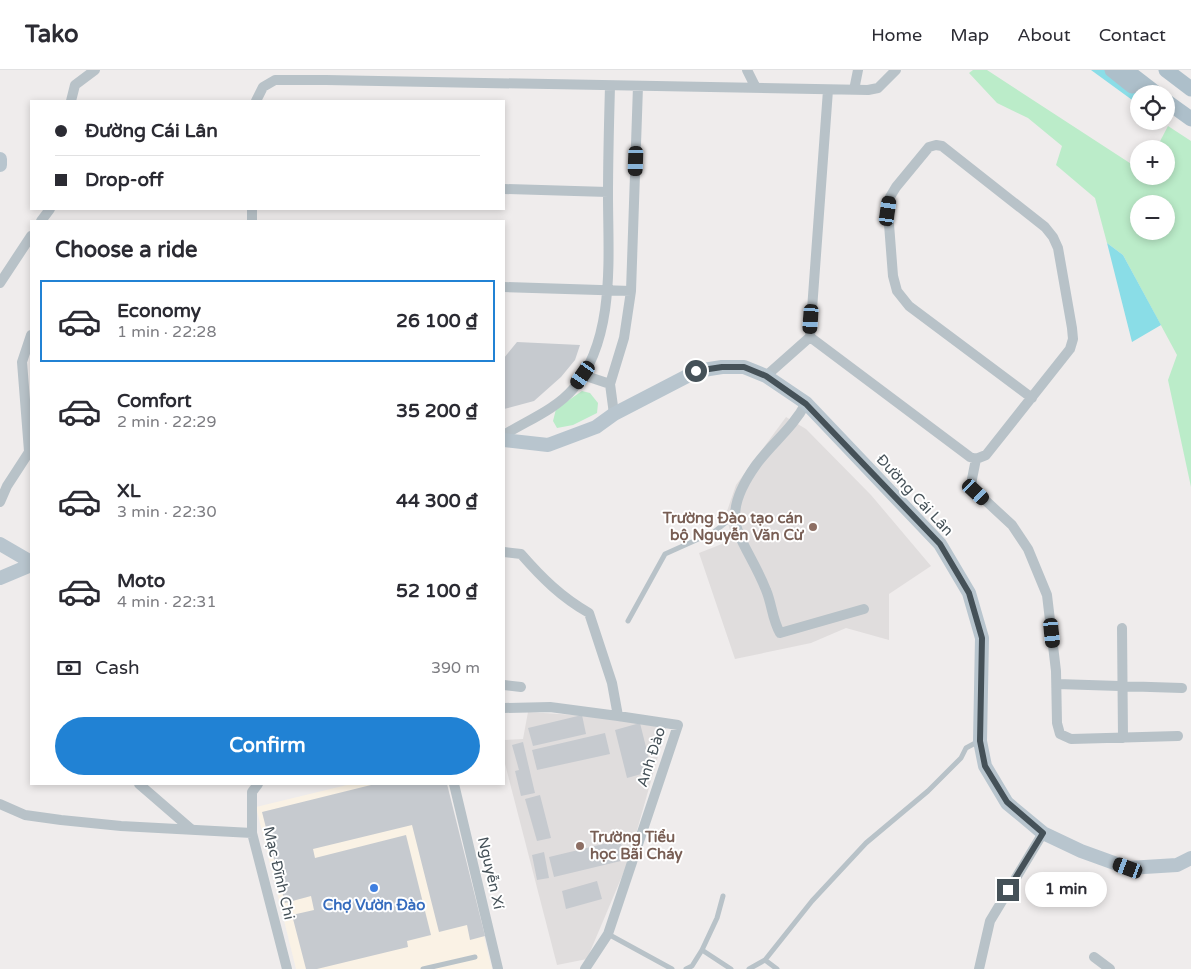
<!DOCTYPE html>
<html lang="en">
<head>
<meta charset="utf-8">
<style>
	body { margin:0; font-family:"Varela Round",sans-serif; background:#f2f2f3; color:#2b2b33; height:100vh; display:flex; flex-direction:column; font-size:19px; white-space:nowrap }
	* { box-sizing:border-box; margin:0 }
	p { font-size:16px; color:#7c7c81 }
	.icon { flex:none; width:28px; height:28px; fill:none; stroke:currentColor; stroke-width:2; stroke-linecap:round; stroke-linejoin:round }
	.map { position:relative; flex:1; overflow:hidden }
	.side { position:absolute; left:30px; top:150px; width:475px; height:565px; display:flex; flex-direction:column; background:#fff; border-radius:0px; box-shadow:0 2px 8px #0003 }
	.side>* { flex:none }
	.hud { position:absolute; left:30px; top:30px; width:475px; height:110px; border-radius:0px; box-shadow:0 2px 8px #0003; display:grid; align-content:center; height:110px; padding:0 25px; background:#fff }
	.buttons { position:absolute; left:1130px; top:15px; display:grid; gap:10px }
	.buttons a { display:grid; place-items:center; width:45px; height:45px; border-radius:50%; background:#fff; box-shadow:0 2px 8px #0003; font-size:25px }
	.end { position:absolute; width:22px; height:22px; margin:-11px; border:6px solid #455158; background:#fff; box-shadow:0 0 0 2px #fff }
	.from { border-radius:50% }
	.bubble { position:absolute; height:35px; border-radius:18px; background:#fff; box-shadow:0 2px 8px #0003; font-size:16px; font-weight:700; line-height:35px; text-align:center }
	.car { position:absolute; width:15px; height:30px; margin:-15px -8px; border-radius:6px; box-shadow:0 0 4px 1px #0007; background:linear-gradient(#222 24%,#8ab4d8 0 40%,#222 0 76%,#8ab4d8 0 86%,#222 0) }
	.hud b { display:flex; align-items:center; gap:18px; height:48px; font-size:19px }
	.hud b+b { border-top:1px solid #e1e1e2 }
	.hud i { width:12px; height:12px; background:#2b2b33 }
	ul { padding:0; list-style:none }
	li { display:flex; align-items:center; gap:15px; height:82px; margin:0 10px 8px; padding:0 15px; border:2px solid transparent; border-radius:0px }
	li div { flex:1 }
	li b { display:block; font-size:19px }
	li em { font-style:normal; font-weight:700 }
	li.current { border-color:#2182d4 }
	li>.icon { width:45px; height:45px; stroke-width:1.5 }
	h2 { padding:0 25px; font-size:22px; line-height:60px }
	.pay { display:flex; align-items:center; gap:12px; height:55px; padding:0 25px; font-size:19px }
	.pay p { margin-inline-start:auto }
	.button { display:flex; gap:10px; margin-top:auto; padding:10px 25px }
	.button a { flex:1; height:58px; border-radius:30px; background:#2182d4; color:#fff; font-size:20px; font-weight:700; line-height:58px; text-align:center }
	header { display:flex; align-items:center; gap:30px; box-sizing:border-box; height:70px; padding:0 25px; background:#fff; border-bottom:1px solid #e1e1e2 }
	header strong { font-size:24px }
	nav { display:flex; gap:28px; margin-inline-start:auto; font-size:18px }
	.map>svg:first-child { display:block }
	.commercial { fill:#faf2e5 }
	.education { fill:#e0dddd }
	.green { fill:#bbecc9; fill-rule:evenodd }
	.water { fill:#8adde7 }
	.building { fill:#c6cacf }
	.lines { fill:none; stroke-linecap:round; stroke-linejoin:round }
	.lane { stroke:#b8c2c8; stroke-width:5 }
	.street { stroke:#b8c2c8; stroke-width:10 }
	.secondary { stroke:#b8c5ce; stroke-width:14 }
	.primary { stroke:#adbfca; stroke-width:15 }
	.route { stroke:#455158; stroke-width:6 }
	.education-dot { fill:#8d6e63; stroke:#fff; stroke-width:2 }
	.shop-dot { fill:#3f7fe0; stroke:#fff; stroke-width:2 }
	.labels { text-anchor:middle; stroke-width:4; stroke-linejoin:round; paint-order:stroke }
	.street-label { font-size:15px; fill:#455158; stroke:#fff }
	.education-label { font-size:15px; font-weight:bold; fill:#785e54; stroke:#fff; text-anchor:end }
	.shop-label { font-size:15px; font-weight:bold; fill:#366cbe; stroke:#fff }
</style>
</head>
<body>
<header>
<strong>Tako</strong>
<nav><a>Home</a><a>Map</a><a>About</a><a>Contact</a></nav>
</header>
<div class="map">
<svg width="1191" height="899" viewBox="0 0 1191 899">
	<rect width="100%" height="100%" fill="#efecec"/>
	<path class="commercial" d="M351 714H446L492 899H296L256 737Z"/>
	<path class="education" d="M786 347 806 359 871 425 931 496 889 524V570L846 558 811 573 735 589 699 483 732 470 726 444 736 415Z
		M528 642 592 646 666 658 628 792 587 889 557 895 504 690V670L523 669Z"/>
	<path class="green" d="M973 0H987L1139 99V106H1166V79H1156L1168 56 1191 71V417L1168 310 1177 285 1123 185 1107 173 1095 128 1056 95 1062 76 1028 48 997 33 969 3ZM1139 134H1166V161H1139Z
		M582 321 590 323 598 333 597 343 573 355 557 358 553 351 556 339Z"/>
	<path class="water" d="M1091 0H1108L1139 24V35Z
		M1107 173 1123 185 1161 255 1132 272Z"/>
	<path class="building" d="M517 272 580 275 575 290 561 307 534 331 504 339V288Z
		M582 645 586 664 533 676 528 658Z
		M640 653 652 701 627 708 615 660Z
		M605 663 610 684 537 700 532 680Z
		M523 672 535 723 521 726 515 701 519 700 512 675Z
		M375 714H447L485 866 470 870 467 855 439 862 412 755 313 779 315 788 406 765 431 865 407 871 408 877 317 899H306L292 845 314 840 311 826 285 833 262 742Z
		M540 725 551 768 537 771 525 729Z
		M620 770 625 790 554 807 549 787Z
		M544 782 549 808 537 810 532 785Z
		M597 811 602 829 566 839 562 821Z"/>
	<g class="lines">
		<path class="lane" d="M628 551 665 484 714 462 734 446
			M608 864 672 899
			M702 880 717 848 723 826
			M765 890 777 899
			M423 899 475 887
			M686 899 692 896 702 880 731 899
			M749 899 765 890 812 831 866 773 928 721 961 688 966 678 979 671"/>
		<path class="street" d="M747 0 756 18
			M854 20 858 0
			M71 31 75 15 95 0
			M256 31 263 17 275 10H326L868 20 878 18 896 0
			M504 119 608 122
			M41 151 50 139
			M252 151V139
			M0 213 31 166
			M504 217 631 221
			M810 267 970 387 976 389 986 385 1070 279 1073 269 1072 258 1058 178 1053 167 1045 157 942 76 936 75 929 77 896 117 890 127 888 141 893 206 897 221 909 236 1032 328
			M583 305 610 314
			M766 306 810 267 828 20
			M806 333C793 358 771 374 756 395 714 454 745 466 766 520 772 534 772 549 780 563L864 539
			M614 344 610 314 624 268 631 221 638 16
			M504 365C526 351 555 340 573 319 616 269 608 187 608 126 608 89 609 52 610 16
			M29 381 22 292 31 265
			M976 389 972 409V418L1012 455 1028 479 1047 525 1056 601 1057 653 1060 664 1071 669 1178 666
			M0 432 7 416 31 379
			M504 482 521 484C542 508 561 527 589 543L612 613 618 646 678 655 608 864 585 899
			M1122 558 1123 668
			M1057 614 1182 618
			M504 615 521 617
			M504 638 550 637 618 646
			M139 714 191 759
			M258 714 252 722V763L287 899
			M454 714 498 899
			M0 734 25 745 61 750 121 756 252 763
			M1094 887 1110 899
			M979 899 990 851 1043 763"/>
		<path class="secondary" d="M0 89V95
			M504 370 548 375 596 357 614 344 697 301 722 297H744L766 306 806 333 940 474 969 523 982 568 980 671 985 696 1007 733 1043 763 1081 781 1128 798 1177 795 1191 788
			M0 474 31 492
			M0 508 31 495"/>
		<path class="primary" d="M1112 0 1132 16
			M1126 0 1157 24
			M1166 0 1191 19
			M1166 31 1191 49"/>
	</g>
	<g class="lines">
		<path class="route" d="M696 301 722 297H744L766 306 806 334 940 474 969 523 982 568 980 671 985 696 1007 732 1043 763 1008 820"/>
	</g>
	<g class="education-dot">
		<circle cx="813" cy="457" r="5"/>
		<circle cx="580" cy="776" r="5"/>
	</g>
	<circle class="shop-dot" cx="374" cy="818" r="5"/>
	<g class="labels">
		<g class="street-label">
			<text transform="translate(915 425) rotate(47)" y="5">Đường Cái Lân</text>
			<text transform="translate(651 687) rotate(-72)" y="5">Anh Đào</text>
			<text transform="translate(279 803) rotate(77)" y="5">Mạc Đĩnh Chi</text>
			<text transform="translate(491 803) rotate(77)" y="5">Nguyễn Xí</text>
		</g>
		<g class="education-label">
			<text x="803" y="453">Trường Đào tạo cán<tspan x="803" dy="17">bộ Nguyễn Văn Cừ</tspan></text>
			<text x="590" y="772" text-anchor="start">Trường Tiểu<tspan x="590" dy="17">học Bãi Cháy</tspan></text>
		</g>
		<g class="shop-label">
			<text x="374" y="840">Chợ Vườn Đào</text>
		</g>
	</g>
</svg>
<div class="buttons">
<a><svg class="icon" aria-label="locate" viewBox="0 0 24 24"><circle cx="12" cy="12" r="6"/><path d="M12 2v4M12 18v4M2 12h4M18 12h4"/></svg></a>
<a>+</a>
<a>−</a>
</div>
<i class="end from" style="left:696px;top:301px"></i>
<i class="end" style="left:1008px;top:820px"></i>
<div class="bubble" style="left:1025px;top:802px;width:82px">1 min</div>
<i class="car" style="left:636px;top:91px;rotate:182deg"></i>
<i class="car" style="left:888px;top:141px;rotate:8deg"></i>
<i class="car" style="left:811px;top:249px;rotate:184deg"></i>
<i class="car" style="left:583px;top:305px;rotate:215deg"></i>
<i class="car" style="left:976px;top:422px;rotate:133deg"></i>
<i class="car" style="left:1052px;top:563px;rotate:174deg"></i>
<i class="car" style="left:1128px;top:798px;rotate:290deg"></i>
<div class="hud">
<b><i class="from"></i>Đường Cái Lân</b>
<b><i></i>Drop-off</b>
</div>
<section class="side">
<h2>Choose a ride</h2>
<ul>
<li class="current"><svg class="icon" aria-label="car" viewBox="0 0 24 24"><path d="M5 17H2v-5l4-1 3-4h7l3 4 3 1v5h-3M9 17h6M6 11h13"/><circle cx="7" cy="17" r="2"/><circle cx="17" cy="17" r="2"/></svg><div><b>Economy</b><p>1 min · 22:28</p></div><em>26 100 ₫</em></li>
<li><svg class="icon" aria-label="car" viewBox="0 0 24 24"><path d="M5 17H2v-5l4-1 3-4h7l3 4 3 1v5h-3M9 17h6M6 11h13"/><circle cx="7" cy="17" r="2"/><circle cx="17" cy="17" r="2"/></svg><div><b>Comfort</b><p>2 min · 22:29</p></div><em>35 200 ₫</em></li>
<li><svg class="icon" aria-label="car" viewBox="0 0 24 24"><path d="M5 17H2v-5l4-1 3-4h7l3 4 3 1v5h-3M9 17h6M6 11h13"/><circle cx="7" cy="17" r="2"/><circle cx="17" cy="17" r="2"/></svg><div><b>XL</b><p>3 min · 22:30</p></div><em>44 300 ₫</em></li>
<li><svg class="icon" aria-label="car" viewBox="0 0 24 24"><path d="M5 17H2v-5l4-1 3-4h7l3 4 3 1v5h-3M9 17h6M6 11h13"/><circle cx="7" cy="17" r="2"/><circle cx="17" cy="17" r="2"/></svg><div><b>Moto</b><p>4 min · 22:31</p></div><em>52 100 ₫</em></li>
</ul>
<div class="pay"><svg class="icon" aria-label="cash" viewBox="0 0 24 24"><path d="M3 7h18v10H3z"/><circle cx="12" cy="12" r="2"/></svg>Cash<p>390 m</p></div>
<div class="button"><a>Confirm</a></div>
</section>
</div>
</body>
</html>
